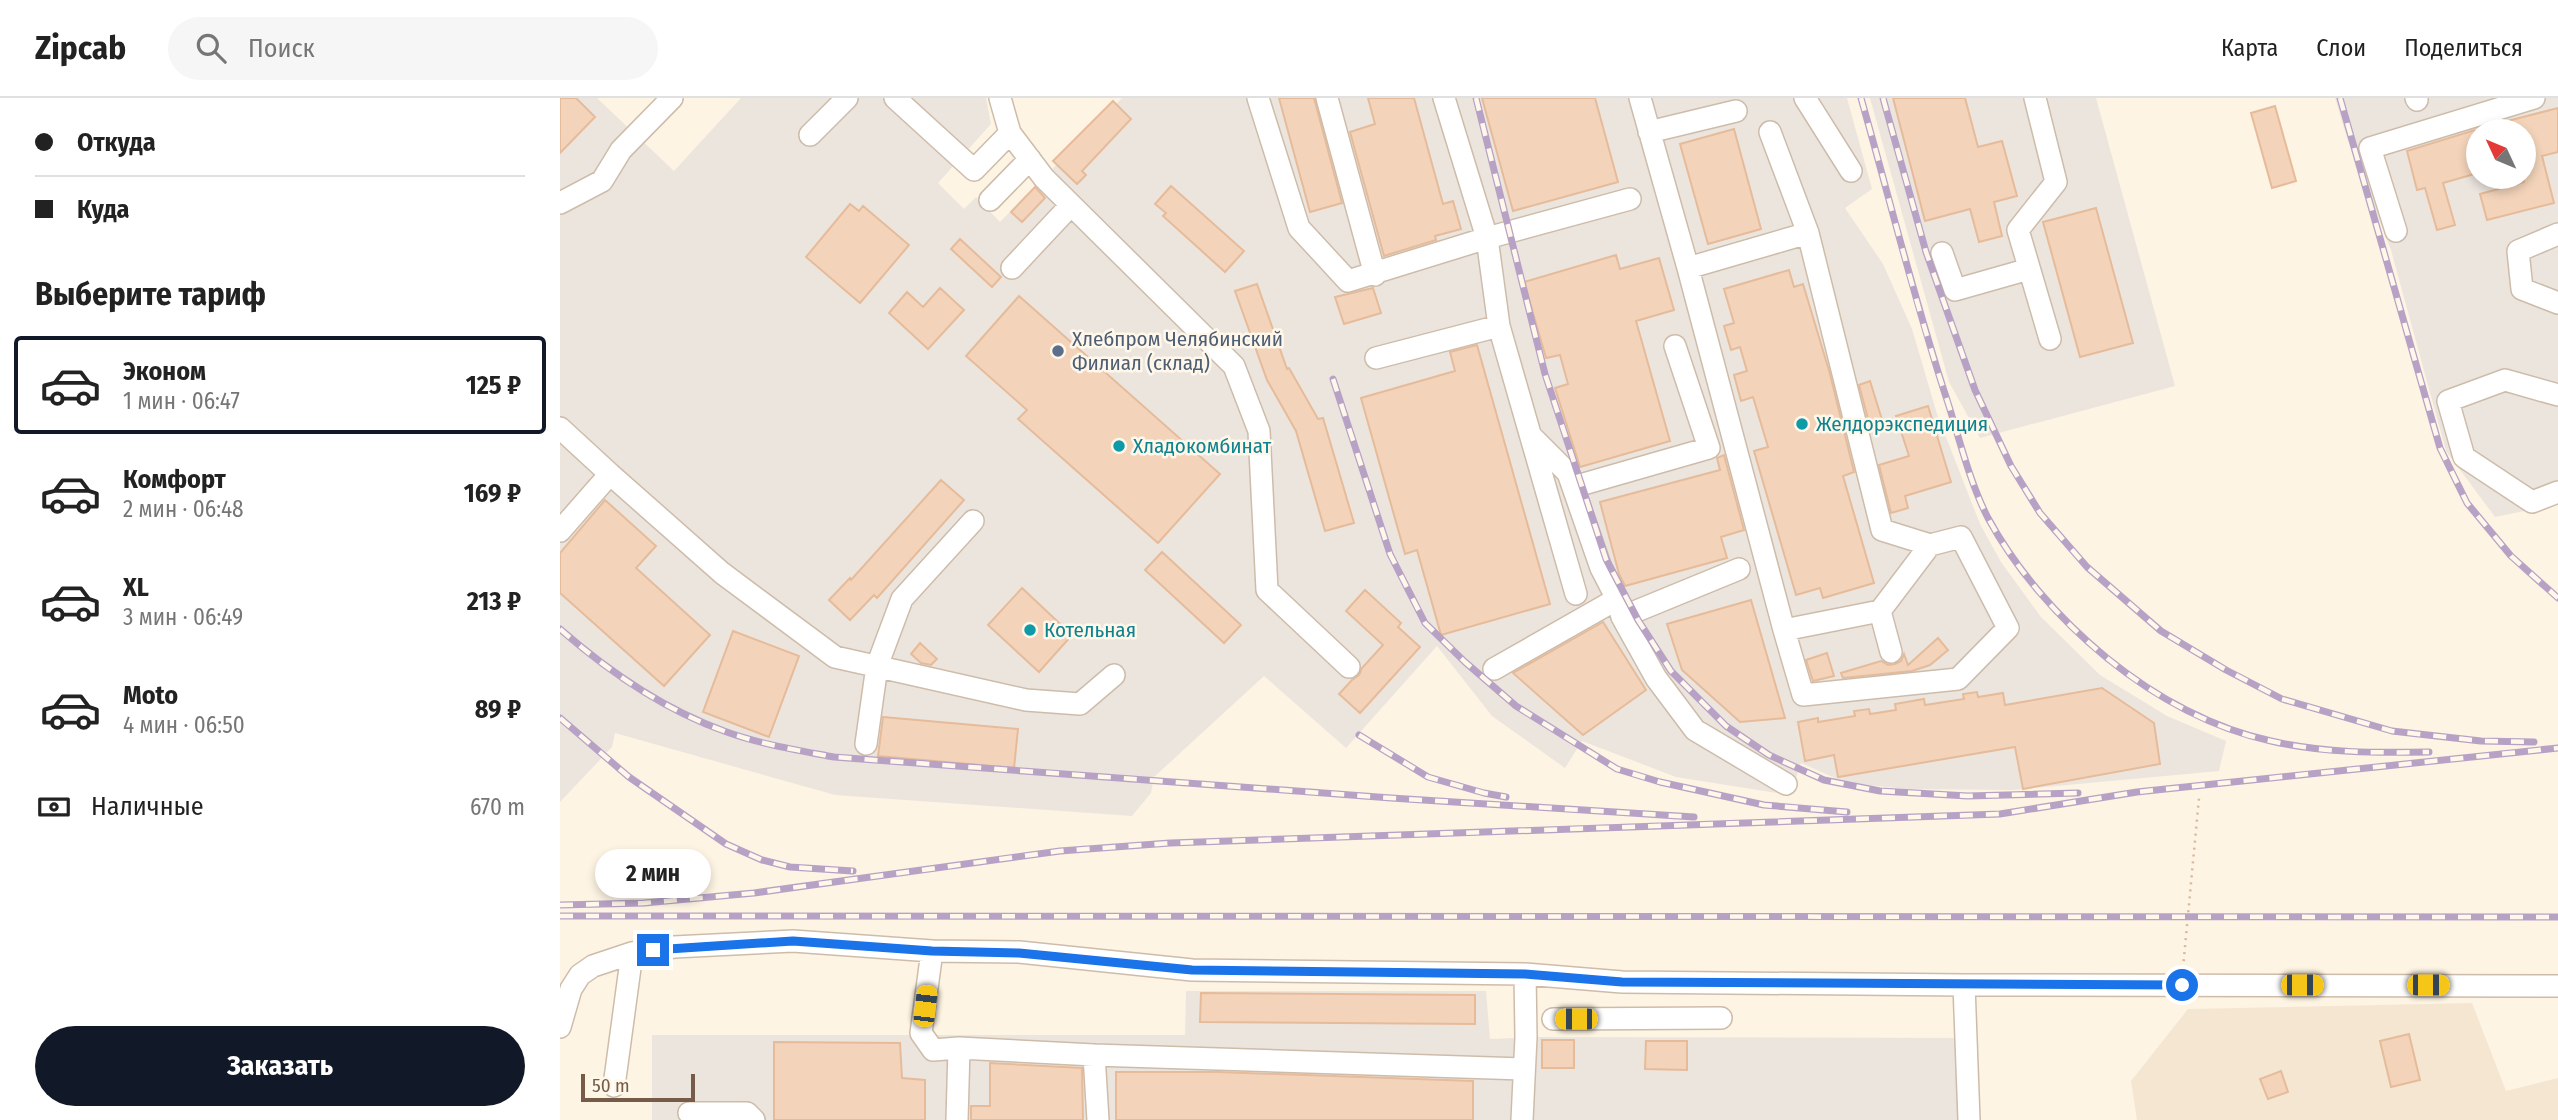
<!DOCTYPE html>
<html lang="ru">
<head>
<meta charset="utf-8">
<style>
	body { margin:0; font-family:"Fira Sans Condensed",sans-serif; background:#f6f6f6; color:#222; height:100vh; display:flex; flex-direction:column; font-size:26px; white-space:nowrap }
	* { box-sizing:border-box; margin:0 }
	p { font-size:23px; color:#767676 }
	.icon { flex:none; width:38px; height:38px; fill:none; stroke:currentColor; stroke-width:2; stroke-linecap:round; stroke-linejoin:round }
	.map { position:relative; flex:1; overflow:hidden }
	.side { display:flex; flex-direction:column; background:#fff; width:560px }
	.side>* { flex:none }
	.banner { display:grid; align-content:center; height:154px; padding:0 35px; background:#fff }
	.needle { width:46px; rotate:314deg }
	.tools { position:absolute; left:1906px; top:21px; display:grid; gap:14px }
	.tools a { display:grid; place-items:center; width:70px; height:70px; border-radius:50%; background:#fff; box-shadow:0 4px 10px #0003; font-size:35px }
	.scale { position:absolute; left:21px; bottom:18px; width:114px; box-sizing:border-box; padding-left:7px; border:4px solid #765b48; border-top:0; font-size:19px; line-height:24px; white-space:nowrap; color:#765b48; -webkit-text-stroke:5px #fff8ea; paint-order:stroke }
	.end { position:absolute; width:32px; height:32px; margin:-16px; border:9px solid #1a73e8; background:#fff; box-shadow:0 0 0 4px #fff }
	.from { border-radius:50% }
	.bubble { position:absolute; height:49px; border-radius:24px; background:#fff; box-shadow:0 4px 10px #0003; font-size:23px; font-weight:700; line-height:49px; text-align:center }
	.car { position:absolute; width:21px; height:42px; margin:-21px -10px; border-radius:9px; box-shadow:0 0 5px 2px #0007; background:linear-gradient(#f5c518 24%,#345 0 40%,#f5c518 0 76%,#345 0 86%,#f5c518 0) }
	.banner b { display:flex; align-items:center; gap:24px; height:66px; font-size:26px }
	.banner b+b { border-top:2px solid #e0e0e0 }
	.banner i { width:18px; height:18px; background:#222 }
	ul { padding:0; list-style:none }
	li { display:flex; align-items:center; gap:21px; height:98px; margin:0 14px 10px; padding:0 21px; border:4px solid transparent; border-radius:7px }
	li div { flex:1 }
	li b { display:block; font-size:26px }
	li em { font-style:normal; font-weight:700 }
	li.current { border-color:#111827 }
	li>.icon { width:63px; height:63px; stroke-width:1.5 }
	h2 { padding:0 35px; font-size:32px; line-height:84px }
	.pay { display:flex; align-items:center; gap:18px; height:77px; padding:0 35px; font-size:26px }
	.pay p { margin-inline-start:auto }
	.primary-button { display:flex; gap:14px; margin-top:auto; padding:14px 35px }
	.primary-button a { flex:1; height:80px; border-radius:42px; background:#111827; color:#fff; font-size:28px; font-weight:700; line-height:80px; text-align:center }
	header { display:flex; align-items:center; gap:42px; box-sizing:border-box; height:98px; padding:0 35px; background:#fff; border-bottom:2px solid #e0e0e0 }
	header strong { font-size:33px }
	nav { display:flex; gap:38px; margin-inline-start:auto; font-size:24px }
	.search { width:490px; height:63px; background:#f6f6f6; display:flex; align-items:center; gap:18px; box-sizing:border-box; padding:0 24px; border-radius:38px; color:#767676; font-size:26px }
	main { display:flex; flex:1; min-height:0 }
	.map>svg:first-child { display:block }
	.residential { fill:#f5e6d1 }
	.industrial { fill:#ece5de; fill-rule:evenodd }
	.building { fill:#f3d4ba; stroke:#e6bb9a; stroke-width:2 }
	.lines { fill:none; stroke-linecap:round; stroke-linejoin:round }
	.minor-casing { stroke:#cebcaa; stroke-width:24 }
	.path { stroke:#d8b79d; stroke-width:2.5; stroke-dasharray:2 5; stroke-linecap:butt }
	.minor { stroke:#fff; stroke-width:21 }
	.rail-casing { stroke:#b7a2c6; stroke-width:7 }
	.rail { stroke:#fff8ea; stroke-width:4.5; stroke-dasharray:13; stroke-linecap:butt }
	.route { stroke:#1a73e8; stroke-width:9 }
	.service-dot { fill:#5c6f8a; stroke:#fff8ea; stroke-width:2.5 }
	.culture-dot { fill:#0f9aa8; stroke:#fff8ea; stroke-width:2.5 }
	.labels { text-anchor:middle; stroke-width:5; stroke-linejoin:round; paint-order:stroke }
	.service-label { font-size:21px; fill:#4e5e75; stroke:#fff8ea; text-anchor:start }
	.culture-label { font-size:21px; fill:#0d838f; stroke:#fff8ea; text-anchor:start }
</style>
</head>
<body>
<header>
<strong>Zipcab</strong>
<div class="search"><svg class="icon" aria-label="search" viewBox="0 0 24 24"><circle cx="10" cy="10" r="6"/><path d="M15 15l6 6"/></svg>Поиск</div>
<nav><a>Карта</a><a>Слои</a><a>Поделиться</a></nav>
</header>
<main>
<section class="side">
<div class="banner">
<b><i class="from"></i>Откуда</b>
<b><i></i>Куда</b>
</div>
<h2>Выберите тариф</h2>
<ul>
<li class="current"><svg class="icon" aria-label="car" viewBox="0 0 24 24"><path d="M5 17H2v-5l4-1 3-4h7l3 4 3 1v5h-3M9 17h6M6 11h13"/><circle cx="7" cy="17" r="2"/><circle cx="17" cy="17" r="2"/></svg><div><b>Эконом</b><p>1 мин · 06:47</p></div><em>125 ₽</em></li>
<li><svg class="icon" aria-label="car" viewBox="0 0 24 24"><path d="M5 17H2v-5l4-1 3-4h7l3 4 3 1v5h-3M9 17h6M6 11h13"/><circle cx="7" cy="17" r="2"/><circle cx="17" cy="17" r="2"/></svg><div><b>Комфорт</b><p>2 мин · 06:48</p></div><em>169 ₽</em></li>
<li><svg class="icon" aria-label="car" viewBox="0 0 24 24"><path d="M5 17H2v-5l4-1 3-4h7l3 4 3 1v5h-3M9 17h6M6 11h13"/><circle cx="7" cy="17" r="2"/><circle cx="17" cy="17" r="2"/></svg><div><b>XL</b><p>3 мин · 06:49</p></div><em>213 ₽</em></li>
<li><svg class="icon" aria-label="car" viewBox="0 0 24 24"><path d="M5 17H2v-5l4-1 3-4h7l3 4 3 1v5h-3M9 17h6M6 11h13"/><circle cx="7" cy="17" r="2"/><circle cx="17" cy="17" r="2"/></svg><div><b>Moto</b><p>4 мин · 06:50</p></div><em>89 ₽</em></li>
</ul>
<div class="pay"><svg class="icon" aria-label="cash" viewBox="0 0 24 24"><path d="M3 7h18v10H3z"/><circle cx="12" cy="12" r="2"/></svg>Наличные<p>670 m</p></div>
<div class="primary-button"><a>Заказать</a></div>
</section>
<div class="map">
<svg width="1998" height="1022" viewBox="0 0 1998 1022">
	<rect width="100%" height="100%" fill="#fdf4e3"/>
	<path class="residential" d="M1912 905 1946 993 1998 980V1022H1577L1571 983 1628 911Z"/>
	<path class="industrial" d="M0 0H37L114 73 181 0H426L431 26 378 85 404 111 416 99 440 124 562 0H1287L1312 91 1285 110 1323 166 1352 231 1377 316 1420 426 1441 464 1481 519 1540 577 1607 618 1666 643 1659 673 1453 692 1345 691 1308 687 1275 680 1241 665 1230 697 1116 679 1022 643 1005 670 932 618 877 548 786 650 704 578 594 679 591 695 572 718 275 697 55 635 52 649 0 704Z
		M1310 0H1536L1615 288 1420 340 1389 284Z
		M1775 0H1998V406L1935 419 1886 353 1831 152 1787 40ZM1918 33H1964V79H1918Z
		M626 893H926L930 941 975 939 1400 940 1402 1022H92V937H625Z"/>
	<path class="building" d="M0 0H16L35 19 0 55Z
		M719 0H754L782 105 750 114Z
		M808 0H854L883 106 893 103 901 131 875 138 876 142 824 158 790 34 815 26Z
		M922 0H1035L1058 84 953 113Z
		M1333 0H1405L1418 49 1442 43 1457 98 1434 104 1442 138 1419 144 1410 111 1365 123Z
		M553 3 571 21 522 73 526 77 517 86 493 63Z
		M1715 8 1736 83 1712 90 1691 15Z
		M1998 10V54L1982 58 1994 105 1927 122 1920 96 1964 84V33H1925L1924 29Z
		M1174 31 1201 131 1148 146 1120 46Z
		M1918 31V75L1883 85 1895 127 1877 132 1865 90 1857 92 1847 53Z
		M611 88 684 153 665 174 603 118 606 115 595 106Z
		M475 89 485 100 462 124 451 114Z
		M290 106 299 113 303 108 349 147 300 205 246 159Z
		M1536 110 1573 245 1520 259 1483 124Z
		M400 141 441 179 432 189 391 151Z
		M1056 157 1060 171 1099 160 1114 212 1076 223 1110 343 1020 369 995 290 1008 286 1000 257 986 260 964 184Z
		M1229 172 1234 189 1243 186 1270 276 1294 374 1283 378 1314 485 1263 500 1260 490 1236 497 1194 353 1208 349 1193 299 1181 303 1174 277 1187 273 1180 249 1171 252 1164 228 1174 225 1164 191Z
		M697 186 727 271 729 270 758 321 763 320 794 425 765 433 736 333 707 282 675 193Z
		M380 190 404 212 368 251 329 215 347 194 363 209Z
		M813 190 821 215 784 226 775 199Z
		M459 198 660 376 598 445 458 321 467 312 406 258Z
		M917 247 990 506 881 537 857 452 845 456 801 300 895 273 890 254Z
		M1310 283 1324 328 1311 332 1299 287Z
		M1368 308 1391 384 1345 398 1348 410 1331 415 1319 367 1349 358 1336 318Z
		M1164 357 1184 432 1161 439 1167 460 1065 488 1059 476 1040 404 1160 372 1157 360Z
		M381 382 404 402 317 500 314 497 290 522 269 502 290 480 291 482Z
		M45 402 96 448 76 470 150 537 104 588 0 495V455Z
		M602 454 681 527 664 545 585 472Z
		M462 490 512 537 479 574 428 527Z
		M805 492 841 525 838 529 860 549 800 615 779 596 792 582 799 577 802 570 823 547 786 513Z
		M1191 502 1225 620 1180 624 1122 572 1107 526Z
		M1043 524 1086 592 1023 637 953 575Z
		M173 533 239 558 209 639 143 614Z
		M1378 540 1388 552 1370 567 1352 573 1283 580 1281 575 1321 563 1328 567 1335 566 1341 563 1344 556 1348 567Z
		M360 545 377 561 371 567 361 565 351 556Z
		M1267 555 1274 578 1253 583 1246 562Z
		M1542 590 1594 625 1600 666 1463 691 1455 649 1278 679 1274 657 1245 663 1238 624 1258 620V624L1295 618 1294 613 1309 611 1310 616 1336 612 1335 606 1364 601 1365 607 1404 601 1403 596 1417 594 1418 599 1443 595 1445 607Z
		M323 619 458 631 454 670 318 658Z
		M641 895 915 897V926L640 924Z
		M1849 936 1860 982 1831 989 1820 943Z
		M982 942H1014V970H982Z
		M1086 943H1127V972L1085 971Z
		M214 944 340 945 342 980 365 982V1022H214Z
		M430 965 522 970 523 1022H411V1008H430Z
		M1721 973 1728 994 1708 1001 1700 981Z
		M556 974H658L913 983V1022H556Z"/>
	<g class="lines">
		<g class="minor-casing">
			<path id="minor" d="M335 0 414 72 450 35
				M440 0 450 35 484 80 674 268 699 333 707 492 789 569
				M698 0 739 130 788 183 927 140 1070 101
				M767 0 815 177
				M884 0 927 140 939 228 1016 496
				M1080 0 1128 170 1224 532 1243 597 1398 581 1448 530 1401 439 1370 447 1322 432 1248 135 1210 34
				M1245 0 1291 73
				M1475 0 1496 84 1458 132 1490 241
				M1856 0 1857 2
				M1089 34 1176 13
				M250 37 287 0
				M430 102 470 61
				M0 105 42 83 61 52 112 0
				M1836 133 1810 50 1974 0
				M1998 136 1958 153 1962 191 1998 205
				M1382 155 1395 192 1469 171
				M452 170 511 107
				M1128 170 1248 135
				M816 260 939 228
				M1998 297 1945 282 1888 303 1904 359 1972 404 1998 394
				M0 330 50 376 0 433
				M972 339 1008 375 1041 470 1057 501 1062 519 1096 580 1135 632 1226 686
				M50 376 162 475 275 559 466 602 520 606 554 577
				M1013 389 1149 350 1115 248
				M1320 513 1331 554
				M1062 519 1179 471
				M1224 532 1320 513 1370 447
				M934 571 1057 501
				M306 646 317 568 342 501 413 423
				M372 853 361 935 373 952 399 950 397 1022
				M1404 887 1409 1022
				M993 921 1161 920
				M0 929 11 891 20 877 33 868 72 855 114 849 233 843 372 853 459 854 632 872 965 876 1062 884 1404 887 1998 888
				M399 950 534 957
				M54 988 72 855
				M129 1015H187L194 1022
				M538 1022 534 957 963 971
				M962 1022 966 939 965 876"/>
		</g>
		<path class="path" d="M1623 870 1639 700"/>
		<use href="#minor" class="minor"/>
		<g class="rail-casing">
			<path id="rail" d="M916 0 985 276 1046 461 1078 522 1111 573 1166 628 1209 657 1264 682 1320 693 1408 698 1518 695
				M1301 0C1330 102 1355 205 1388 305 1400 343 1410 385 1428 420 1483 521 1597 619 1711 643 1764 655 1814 655 1869 654
				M1323 0 1366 154 1415 292 1451 368 1480 415 1527 469 1601 533 1666 572 1722 601 1832 633 1921 643 1974 644
				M1780 0 1880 350 1907 405 1951 458 1998 500
				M773 281 830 456 865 525 905 564 956 608 1057 671 1100 684 1204 707 1287 714
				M0 531C48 573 103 611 164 633 199 646 237 652 274 659L831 700 1134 719
				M0 620 69 679 166 746 202 762 230 769 293 773
				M799 637 868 679 924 695 946 699
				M0 807 84 805 194 795 500 753 610 745 1440 716 1577 694 1998 650
				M0 818 1998 819"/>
		</g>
		<use href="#rail" class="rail"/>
	</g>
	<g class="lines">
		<path class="route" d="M93 852 233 843 372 853 459 855 632 872 965 876 1062 884 1622 887"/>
	</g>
	<circle class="service-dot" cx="498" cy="253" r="7"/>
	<g class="culture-dot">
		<circle cx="1242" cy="326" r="7"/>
		<circle cx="559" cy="348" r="7"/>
		<circle cx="470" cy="532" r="7"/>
	</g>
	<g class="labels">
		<g class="service-label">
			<text x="512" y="248">Хлебпром Челябинский<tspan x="512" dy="24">Филиал (склад)</tspan></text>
		</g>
		<g class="culture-label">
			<text x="1256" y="333">Желдорэкспедиция</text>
			<text x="573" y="355">Хладокомбинат</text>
			<text x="484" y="539">Котельная</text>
		</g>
	</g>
</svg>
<div class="tools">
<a><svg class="needle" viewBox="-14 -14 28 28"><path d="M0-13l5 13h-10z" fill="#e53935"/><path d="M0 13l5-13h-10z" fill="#767676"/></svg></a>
</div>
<div class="scale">50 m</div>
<i class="end from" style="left:1622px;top:887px"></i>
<i class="end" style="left:93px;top:852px"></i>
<div class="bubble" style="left:35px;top:751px;width:116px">2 мин</div>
<i class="car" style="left:1742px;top:887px;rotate:90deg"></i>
<i class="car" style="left:1868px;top:887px;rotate:90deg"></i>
<i class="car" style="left:365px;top:908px;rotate:7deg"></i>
<i class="car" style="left:1016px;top:921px;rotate:270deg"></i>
</div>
</main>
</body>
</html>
